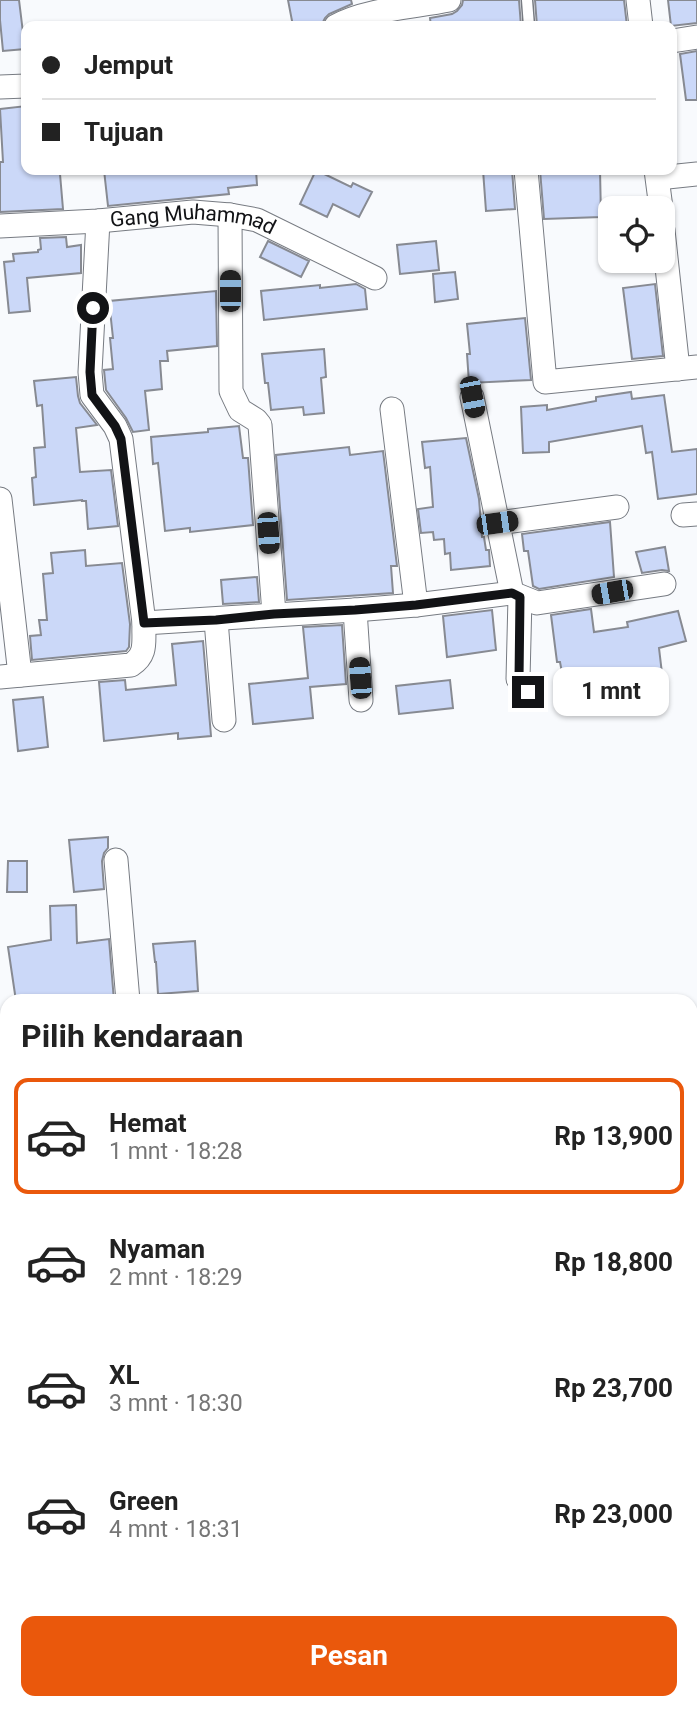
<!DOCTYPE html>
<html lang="id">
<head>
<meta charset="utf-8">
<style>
	body { margin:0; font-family:Roboto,sans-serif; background:#f2f2f2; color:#222; height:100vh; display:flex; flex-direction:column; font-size:26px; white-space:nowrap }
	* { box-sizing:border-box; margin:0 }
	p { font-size:23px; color:#767676 }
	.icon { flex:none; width:38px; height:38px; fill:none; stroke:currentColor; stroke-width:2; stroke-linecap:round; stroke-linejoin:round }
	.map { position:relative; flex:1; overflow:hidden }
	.drawer { position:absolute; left:0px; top:994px; width:698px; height:716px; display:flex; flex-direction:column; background:#fff; border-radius:21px 21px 0 0; box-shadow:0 2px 5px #0004 }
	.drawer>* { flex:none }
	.hud { position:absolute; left:21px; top:21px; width:656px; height:154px; border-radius:14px; box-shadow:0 2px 5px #0004; display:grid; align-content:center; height:154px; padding:0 21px; background:#fff }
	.fabs { position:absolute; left:598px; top:196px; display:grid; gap:14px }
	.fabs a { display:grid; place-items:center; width:77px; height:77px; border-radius:14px; background:#fff; box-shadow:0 2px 5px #0004; font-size:35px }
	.end { position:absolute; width:32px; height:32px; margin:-16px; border:9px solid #121316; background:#fff; box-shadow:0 0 0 4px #fff }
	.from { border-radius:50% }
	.bubble { position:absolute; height:49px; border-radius:14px; background:#fff; box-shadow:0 2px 5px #0004; font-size:23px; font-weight:700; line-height:49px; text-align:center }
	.car { position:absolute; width:21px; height:42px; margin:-21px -10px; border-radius:9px; box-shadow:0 0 5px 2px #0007; background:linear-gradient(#222 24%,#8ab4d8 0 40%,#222 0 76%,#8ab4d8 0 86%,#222 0) }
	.hud b { display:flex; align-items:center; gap:24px; height:66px; font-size:26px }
	.hud b+b { border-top:2px solid #e0e0e0 }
	.hud i { width:18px; height:18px; background:#222 }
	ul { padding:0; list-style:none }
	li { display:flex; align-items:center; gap:21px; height:116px; margin:0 14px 10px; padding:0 7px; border:4px solid transparent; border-radius:14px }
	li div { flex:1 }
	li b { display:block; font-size:26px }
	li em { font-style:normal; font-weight:700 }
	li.current { border-color:#ea580c }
	li>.icon { width:63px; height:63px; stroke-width:1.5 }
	h2 { padding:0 21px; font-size:32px; line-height:84px }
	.button { display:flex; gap:14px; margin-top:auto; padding:14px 21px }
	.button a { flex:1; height:80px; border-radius:14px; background:#ea580c; color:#fff; font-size:28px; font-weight:700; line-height:80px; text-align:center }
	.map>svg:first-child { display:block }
	.building { fill:#cbd8f8; stroke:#878a92; stroke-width:2 }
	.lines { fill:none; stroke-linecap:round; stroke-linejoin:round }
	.service-casing { stroke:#777b82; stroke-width:13 }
	.minor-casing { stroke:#777b82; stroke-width:25 }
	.service { stroke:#fff; stroke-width:10 }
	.minor { stroke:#fff; stroke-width:23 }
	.route { stroke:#121316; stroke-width:9 }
	.labels { text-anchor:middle; stroke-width:5; stroke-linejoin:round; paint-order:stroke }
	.street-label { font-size:21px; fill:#121316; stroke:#fff }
</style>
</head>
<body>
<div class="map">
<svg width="697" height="1709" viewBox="0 0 697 1709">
	<rect width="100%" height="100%" fill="#f8fafd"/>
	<path class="building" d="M0 0H19L25 49 3 51 0 20Z
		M288 0H351L352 4 329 14 325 18 322 24 314 26H293Z
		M463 0H519L521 26H431L430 18 452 14 457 11 462 5Z
		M535 0H624L627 26H537Z
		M668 0H697V23L671 26Z
		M697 51V100H686L680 54Z
		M26 106V170H54V174H60L63 209 0 212V162H3L0 109Z
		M104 170H256L257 185 228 188 229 194 108 206Z
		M316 170 351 187 353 183 372 192 359 217 333 204 327 217 300 204Z
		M483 170H512L515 209 486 211Z
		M540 170H600L601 217 544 219Z
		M66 237 67 247 81 245V273L27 278 30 311 9 313 4 262 14 261 13 254 38 252V250L41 249 40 238Z
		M268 241 309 261 301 277 260 257Z
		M436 241 439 270 400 274 397 245Z
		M455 272 458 299 435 302 433 274Z
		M356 284 365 289 367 309 264 320 261 291 320 285V288Z
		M655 284 663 356 632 359 623 288Z
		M216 291 217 346 167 351 168 361H160L162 389 145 391 149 430 133 432 126 418 106 390 104 370 113 369 110 338H113L109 301Z
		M525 318 531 380 469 383 467 354H470L467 324Z
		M324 349 326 377 321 378 324 413 304 415 303 407 271 410 268 383H265L262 354Z
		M76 377 78 396 80 403 97 425 76 428 80 472 111 470 118 526 88 529 86 501H82V500L34 505 32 478 36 477 34 448 45 447 42 405 37 406 34 381Z
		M631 392 632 399 664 395 672 452 697 449V494L658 499 652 452 646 453 642 426 549 442V452L523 453 521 407 547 405V410L596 401V397Z
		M239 426 243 458H248L253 525 190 532V528L165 531 158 463 153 464 151 437 208 432V429Z
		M466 438 479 499 482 537H484L486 550H489L490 566 451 570 450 553 445 554 444 539 434 540 433 532 421 533 418 509 433 507 430 467 425 468 422 442Z
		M349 447 350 455 383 451 397 566H391L393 593 287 600 276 455Z
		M610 522 614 577 539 589 533 586 528 551H524L522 534Z
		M665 547 669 571 662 570 642 573 636 552Z
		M85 550 86 566 122 563 130 624 129 647 126 651 32 660 30 636 41 635 39 620H47L43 574 53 573 51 553Z
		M257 577 259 602 223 604 221 580Z
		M591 609 594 632 628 627 627 622 678 611 686 641 659 648 663 682 606 689 607 691 567 699 560 662H557L551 615Z
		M492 610 496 650 447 657 443 616Z
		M342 625 346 684 310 687 313 718 253 724 249 684 308 678 303 627Z
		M203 641 211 736 178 739V733L104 741 99 682 125 680 126 690 176 685 172 644Z
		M450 680 453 708 399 714 396 686Z
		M43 697 48 747 18 751 13 700Z
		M108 837V848L104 853 102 861 104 889 74 892 69 840Z
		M8 861H27V892H7Z
		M76 905 77 943 109 939 114 1001H16L8 947 51 940 50 906Z
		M195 941 198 991 158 994 156 962H155L153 944Z"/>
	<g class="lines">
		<g class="service-casing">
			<path id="service" d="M527 0 529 26"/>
		</g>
		<g class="minor-casing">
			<g id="minor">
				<path d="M638 0 641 26"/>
				<path d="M336 26C366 9 415 7 449 0"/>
				<path d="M672 41 697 37"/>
				<path d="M0 87 26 86"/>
				<path d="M526 170 545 382 697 367"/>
				<path d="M656 170 661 208"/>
				<path d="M658 178 697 174"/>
				<path d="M230 215 231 391 240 410 256 420 260 425 274 614"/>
				<path id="s1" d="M0 226 98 221 193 212 230 215 257 220 375 278"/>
				<path d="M663 230 678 369"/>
				<path d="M472 397 512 593"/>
				<path d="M392 409 416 605"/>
				<path d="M0 499 20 675"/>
				<path d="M683 515 697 514"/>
				<path d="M497 523 617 507"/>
				<path d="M520 597 518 679 528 692 535 696"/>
				<path d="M355 610 361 700"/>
				<path d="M216 620 224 720"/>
				<path d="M144 623 355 610 416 605 512 593 537 603 664 584"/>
				<path d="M0 677 131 665C148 654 143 641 144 623L121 439 115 426 92 395 90 372 98 221"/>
				<path d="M116 860 128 1001"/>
				<path d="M0 1074 7 1073"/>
				<path d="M0 1159H7"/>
				<path d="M0 1308H7"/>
				<path d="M0 1414 7 1413"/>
				<path d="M691 1649 697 1662"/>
				<path d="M0 1658H7"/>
				<path d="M426 1703 428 1709"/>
				<path d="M567 1703 570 1709"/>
			</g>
		</g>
		<use href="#service" class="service"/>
		<use href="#minor" class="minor"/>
	</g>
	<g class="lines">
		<path class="route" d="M93 308 90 372 92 395 115 426 121 439 144 623 216 620 274 614 355 610 416 605 512 593 520 597 519 679 528 692"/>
	</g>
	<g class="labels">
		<g class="street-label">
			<text dy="7" stroke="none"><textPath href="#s1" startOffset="194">Gang Muhammad</textPath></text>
		</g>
	</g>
</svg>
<div class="fabs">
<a><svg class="icon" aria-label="locate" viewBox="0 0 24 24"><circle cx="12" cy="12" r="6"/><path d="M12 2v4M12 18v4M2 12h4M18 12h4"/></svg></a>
</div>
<i class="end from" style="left:93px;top:308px"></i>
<i class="end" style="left:528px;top:692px"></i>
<div class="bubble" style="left:553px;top:667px;width:116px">1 mnt</div>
<i class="car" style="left:230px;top:291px;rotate:0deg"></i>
<i class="car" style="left:472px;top:397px;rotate:169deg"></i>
<i class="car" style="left:497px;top:523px;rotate:82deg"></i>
<i class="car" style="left:268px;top:533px;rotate:176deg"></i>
<i class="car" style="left:612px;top:592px;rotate:260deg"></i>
<i class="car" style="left:360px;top:678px;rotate:356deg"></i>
<div class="hud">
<b><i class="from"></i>Jemput</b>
<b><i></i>Tujuan</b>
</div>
<section class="drawer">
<h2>Pilih kendaraan</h2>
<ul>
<li class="current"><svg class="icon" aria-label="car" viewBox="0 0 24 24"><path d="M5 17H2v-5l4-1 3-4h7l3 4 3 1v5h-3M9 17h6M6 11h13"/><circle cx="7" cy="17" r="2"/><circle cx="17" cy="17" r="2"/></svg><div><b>Hemat</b><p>1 mnt · 18:28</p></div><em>Rp 13,900</em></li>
<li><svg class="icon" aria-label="car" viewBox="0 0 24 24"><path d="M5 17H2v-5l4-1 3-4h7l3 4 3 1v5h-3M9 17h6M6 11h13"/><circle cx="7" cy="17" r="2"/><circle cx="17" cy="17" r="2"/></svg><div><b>Nyaman</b><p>2 mnt · 18:29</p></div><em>Rp 18,800</em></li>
<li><svg class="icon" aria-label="car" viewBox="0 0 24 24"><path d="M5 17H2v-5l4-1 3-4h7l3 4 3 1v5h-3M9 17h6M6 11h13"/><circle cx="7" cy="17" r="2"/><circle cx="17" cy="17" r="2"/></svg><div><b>XL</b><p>3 mnt · 18:30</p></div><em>Rp 23,700</em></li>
<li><svg class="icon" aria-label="car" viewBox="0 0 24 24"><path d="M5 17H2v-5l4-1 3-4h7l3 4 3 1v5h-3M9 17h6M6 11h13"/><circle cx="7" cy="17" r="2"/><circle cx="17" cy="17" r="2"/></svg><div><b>Green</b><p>4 mnt · 18:31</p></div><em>Rp 23,000</em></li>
</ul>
<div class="button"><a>Pesan</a></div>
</section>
</div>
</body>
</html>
